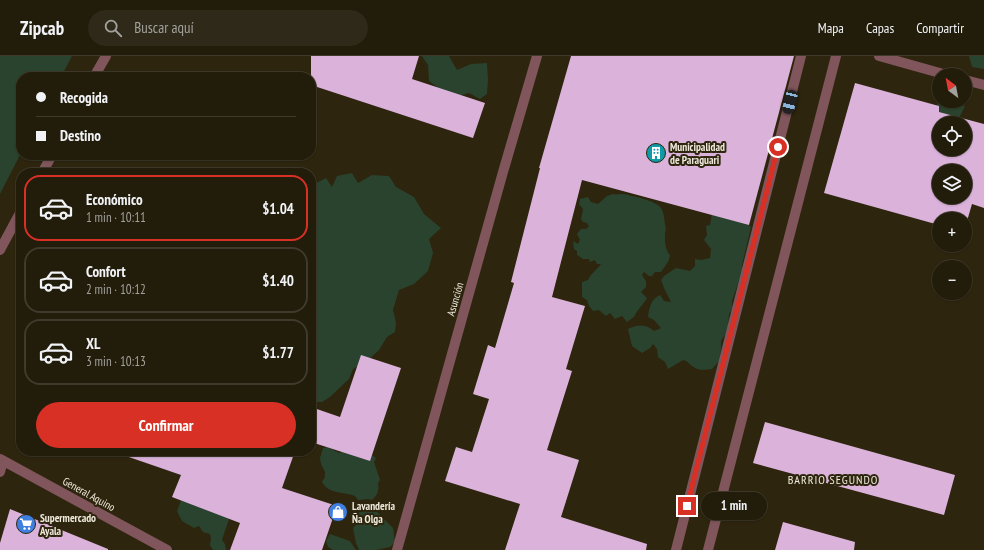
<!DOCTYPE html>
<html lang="es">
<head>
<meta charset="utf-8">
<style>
	body { margin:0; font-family:"PT Sans Narrow",sans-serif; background:#2e2918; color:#f1f3f6; height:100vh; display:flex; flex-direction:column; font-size:15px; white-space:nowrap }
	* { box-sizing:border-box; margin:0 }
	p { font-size:13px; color:#a2a19c }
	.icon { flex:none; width:22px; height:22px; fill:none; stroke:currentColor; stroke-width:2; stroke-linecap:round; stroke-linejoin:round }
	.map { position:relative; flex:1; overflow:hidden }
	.side { position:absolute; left:16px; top:112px; width:300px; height:288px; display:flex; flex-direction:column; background:#221c0a; border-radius:16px; box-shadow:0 1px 3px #0004,0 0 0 1px #3f3a2b }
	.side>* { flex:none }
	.guide { position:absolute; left:16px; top:16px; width:300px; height:88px; border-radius:16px; box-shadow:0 1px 3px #0004,0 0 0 1px #3f3a2b; display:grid; align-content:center; height:88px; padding:0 20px; background:#221c0a }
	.needle { width:26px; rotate:328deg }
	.buttons { position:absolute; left:932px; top:12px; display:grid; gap:8px }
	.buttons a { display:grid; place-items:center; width:40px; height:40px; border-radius:50%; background:#221c0a; box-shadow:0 1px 3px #0004,0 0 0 1px #3f3a2b; font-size:20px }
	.end { position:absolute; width:18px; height:18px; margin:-9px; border:5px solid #d93025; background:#fff; box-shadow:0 0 0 2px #fff }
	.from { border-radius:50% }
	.bubble { position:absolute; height:28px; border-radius:14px; background:#221c0a; box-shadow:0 1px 3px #0004,0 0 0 1px #3f3a2b; font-size:13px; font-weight:800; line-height:28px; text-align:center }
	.car { position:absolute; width:12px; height:24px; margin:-12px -6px; border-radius:5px; box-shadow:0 0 3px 1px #0007; background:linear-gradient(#222 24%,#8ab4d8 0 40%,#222 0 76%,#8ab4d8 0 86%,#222 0) }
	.guide b { display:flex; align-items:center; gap:14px; height:38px; font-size:15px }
	.guide b+b { border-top:1px solid #3f3a2b }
	.guide i { width:10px; height:10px; background:#f1f3f6 }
	ul { padding:7px 0 0; list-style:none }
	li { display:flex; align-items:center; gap:12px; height:66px; margin:0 8px 6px; padding:0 12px; border:2px solid #3f3a2b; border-radius:16px }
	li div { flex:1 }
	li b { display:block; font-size:15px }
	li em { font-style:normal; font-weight:800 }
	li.selected { border-color:#d93025 }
	li>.icon { width:36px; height:36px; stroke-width:1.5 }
	.button { display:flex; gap:8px; margin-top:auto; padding:8px 20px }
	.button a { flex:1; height:46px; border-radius:24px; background:#d93025; color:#fff; font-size:16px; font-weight:800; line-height:46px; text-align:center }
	header { display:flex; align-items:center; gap:24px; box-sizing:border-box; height:56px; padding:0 20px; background:#221c0a; border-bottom:1px solid #3f3a2b }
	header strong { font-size:19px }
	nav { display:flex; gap:22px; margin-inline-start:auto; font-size:14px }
	.search { width:280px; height:36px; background:#2e2918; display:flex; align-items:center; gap:10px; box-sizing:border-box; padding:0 14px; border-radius:22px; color:#a2a19c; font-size:15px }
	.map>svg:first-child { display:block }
	.green { fill:#2a432e }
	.building { fill:#dab2da; fill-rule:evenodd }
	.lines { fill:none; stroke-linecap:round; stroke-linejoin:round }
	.minor { stroke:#80555c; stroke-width:10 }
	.route { stroke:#d93025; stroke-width:5 }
	.labels { text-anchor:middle; stroke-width:4; stroke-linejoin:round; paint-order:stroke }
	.poi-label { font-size:11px; font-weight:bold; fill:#efeadc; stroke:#2d250d; text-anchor:start }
	.street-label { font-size:11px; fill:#efeadc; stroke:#2d250d }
	.neighbourhood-label { font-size:12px; letter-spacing:1px; fill:#efeadc; stroke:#2d250d }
</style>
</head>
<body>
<header>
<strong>Zipcab</strong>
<div class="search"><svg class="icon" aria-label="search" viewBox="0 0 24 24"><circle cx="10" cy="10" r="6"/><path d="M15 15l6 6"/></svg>Buscar aquí</div>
<nav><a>Mapa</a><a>Capas</a><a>Compartir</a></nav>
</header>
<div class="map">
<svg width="984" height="494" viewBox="0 0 984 494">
	<rect width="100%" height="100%" fill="#2d250d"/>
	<path class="green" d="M0 0H72L61 21H21V97L0 138Z
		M422 0H449L457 14 471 8 487 7 488 24 487 38 480 43 469 37 452 42 429 25 428 9Z
		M969 0H984V13L972 11Z
		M938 46 954 47 965 50 958 64 939 67V93L934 57Z
		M352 117 358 127 372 119 389 120 396 131 414 141 424 158 441 172 429 183 433 197 428 215 414 228 399 234 393 254 396 267 395 276 387 281 379 294 366 306 353 313 349 323 330 341 322 346H311V130L326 122 332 131 337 120Z
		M613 138C617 139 618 138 622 138 630 139 657 145 661 152 665 158 664 167 666 173 664 177 665 191 667 194 667 196 669 197 670 200L668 206 661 216H655L652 220H649L644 216 642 219 646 225V231L641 236 647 242C643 249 637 254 634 261L627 266 622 260 615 263 610 257 606 260 599 254 593 255 589 250 587 244 582 241V226L588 224C591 217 597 214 601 208H597L595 204 590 206 589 203H583L577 199V195L574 193 573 185 578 188 580 184 577 178 581 173H586L589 170 587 167 583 166 581 163 583 154 582 151 579 149 580 143 588 141 591 146 598 148 607 140Z
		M712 157C725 166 739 158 751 171L742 209V216L732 245V253L729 258 728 271 725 279 721 285V293L719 305 712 313C705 314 698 315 692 310 688 307 688 305 683 304L668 313 665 306 658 301 657 293 653 288 650 292 642 297 632 290 628 273C637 268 646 268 654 275L661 272 654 264 648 261C649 252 651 243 660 239L664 245 671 246 664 232 661 224 664 220 676 212 690 215 695 210V203L701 204 710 202 711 193 704 184 707 179 706 170 710 169Z
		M328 391 339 397 344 395 368 396 376 402 374 406 380 424 378 427C379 434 378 439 372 444L368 443 358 444 355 440C342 435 330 439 322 426L325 421V416L321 408 320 402 323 392Z
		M182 442 229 457V463L222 484 225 488 226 494H213L210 489 211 483 210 478 203 476 199 470 194 472 182 465 177 455Z
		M363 454 376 455 393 472 395 486 390 491 376 494H359L356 487 353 472 357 468 358 457Z
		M330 478 350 485 356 494H333L328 491 326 485Z"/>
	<path class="building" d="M311 0H419L412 23 485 47 473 82 311 29Z
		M571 0H794L749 169 582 124 552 241 585 250 566 313 572 315 547 394 579 404 561 461 647 488 646 494H505L520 448 445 425 456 391 472 396 489 343 473 338 488 289 495 292 514 227 511 226 540 112H539Z
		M855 27 939 50V56L984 68V152L972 148 965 172V163H939V169L824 137ZM939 67H965V93H939ZM939 115H965V141H939Z
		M361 299 401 312 370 405 311 386V351L340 361Z
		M765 366 955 419 944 459 753 407Z
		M123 395H295L282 432 337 450 322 494H230L240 467 172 441 181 419 123 399Z
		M10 453 108 493V494H0V487Z
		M783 466 855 486 854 494H775Z"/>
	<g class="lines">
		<path class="minor" d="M879 0 947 19
			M94 21 106 0
			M965 24 984 29
			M42 117 52 99
			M0 194 21 155
			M0 403 167 494
			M0 416 3 405
			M397 494 503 116 537 0
			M676 494 801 0
			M708 494 836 0"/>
	</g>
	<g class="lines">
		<path class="route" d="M687 450 778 91"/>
	</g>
	<defs>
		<g id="building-disc" transform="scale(1)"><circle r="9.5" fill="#0f9aa8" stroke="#2d250d"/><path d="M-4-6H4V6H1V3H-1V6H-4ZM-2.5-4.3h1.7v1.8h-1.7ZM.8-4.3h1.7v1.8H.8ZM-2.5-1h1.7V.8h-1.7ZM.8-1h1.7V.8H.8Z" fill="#fff"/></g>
		<g id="shop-disc" transform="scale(1)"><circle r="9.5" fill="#3f7fe0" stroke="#2d250d"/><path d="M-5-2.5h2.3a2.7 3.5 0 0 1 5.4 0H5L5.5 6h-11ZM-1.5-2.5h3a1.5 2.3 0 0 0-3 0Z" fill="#fff"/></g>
		<g id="supermarket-disc" transform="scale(1)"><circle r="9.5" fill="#3f7fe0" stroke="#2d250d"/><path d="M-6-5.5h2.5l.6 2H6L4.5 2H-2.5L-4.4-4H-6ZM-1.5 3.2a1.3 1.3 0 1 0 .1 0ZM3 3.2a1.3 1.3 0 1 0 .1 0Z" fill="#fff"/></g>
	</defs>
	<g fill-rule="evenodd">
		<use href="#building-disc" x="656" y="97"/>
		<use href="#shop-disc" x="338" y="456"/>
		<use href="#supermarket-disc" x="26" y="468"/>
	</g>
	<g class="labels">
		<g class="poi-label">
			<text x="670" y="95">Municipalidad<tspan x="670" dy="13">de Paraguari</tspan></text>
			<text x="352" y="454">Lavandería<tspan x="352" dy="13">Ña Olga</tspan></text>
			<text x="40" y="466">Supermercado<tspan x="40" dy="13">Ayala</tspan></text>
		</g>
		<g class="street-label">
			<text transform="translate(455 243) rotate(-74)" y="4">Asunción</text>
			<text transform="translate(89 438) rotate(29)" y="4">General Aquino</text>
		</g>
		<g class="neighbourhood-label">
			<text x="833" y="428">BARRIO SEGUNDO</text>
		</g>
	</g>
</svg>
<div class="buttons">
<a><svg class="needle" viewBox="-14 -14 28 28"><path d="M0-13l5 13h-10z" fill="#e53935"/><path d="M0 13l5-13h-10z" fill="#a2a19c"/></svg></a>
<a><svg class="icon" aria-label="locate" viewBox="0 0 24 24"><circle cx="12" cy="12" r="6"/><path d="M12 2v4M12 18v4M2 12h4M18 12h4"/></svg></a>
<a><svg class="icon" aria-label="layers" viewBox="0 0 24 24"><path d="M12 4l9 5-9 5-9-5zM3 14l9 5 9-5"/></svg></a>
<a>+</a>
<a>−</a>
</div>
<i class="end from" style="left:778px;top:91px"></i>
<i class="end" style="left:687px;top:450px"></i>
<div class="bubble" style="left:701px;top:436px;width:66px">1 min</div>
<i class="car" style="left:790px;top:46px;rotate:194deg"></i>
<div class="guide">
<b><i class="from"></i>Recogida</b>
<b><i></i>Destino</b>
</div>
<section class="side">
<ul>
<li class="selected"><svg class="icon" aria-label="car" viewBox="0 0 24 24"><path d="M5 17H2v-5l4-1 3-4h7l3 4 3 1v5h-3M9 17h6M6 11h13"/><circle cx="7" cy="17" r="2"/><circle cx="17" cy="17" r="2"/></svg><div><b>Económico</b><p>1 min · 10:11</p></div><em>$1.04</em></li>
<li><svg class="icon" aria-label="car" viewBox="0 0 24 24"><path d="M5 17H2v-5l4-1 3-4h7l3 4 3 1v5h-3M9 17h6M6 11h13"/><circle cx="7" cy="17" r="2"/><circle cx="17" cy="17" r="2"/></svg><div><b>Confort</b><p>2 min · 10:12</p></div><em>$1.40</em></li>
<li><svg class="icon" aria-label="car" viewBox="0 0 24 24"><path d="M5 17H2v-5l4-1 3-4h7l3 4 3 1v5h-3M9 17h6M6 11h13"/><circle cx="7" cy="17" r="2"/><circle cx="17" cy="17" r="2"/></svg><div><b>XL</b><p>3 min · 10:13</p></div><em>$1.77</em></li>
</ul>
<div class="button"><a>Confirmar</a></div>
</section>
</div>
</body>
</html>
